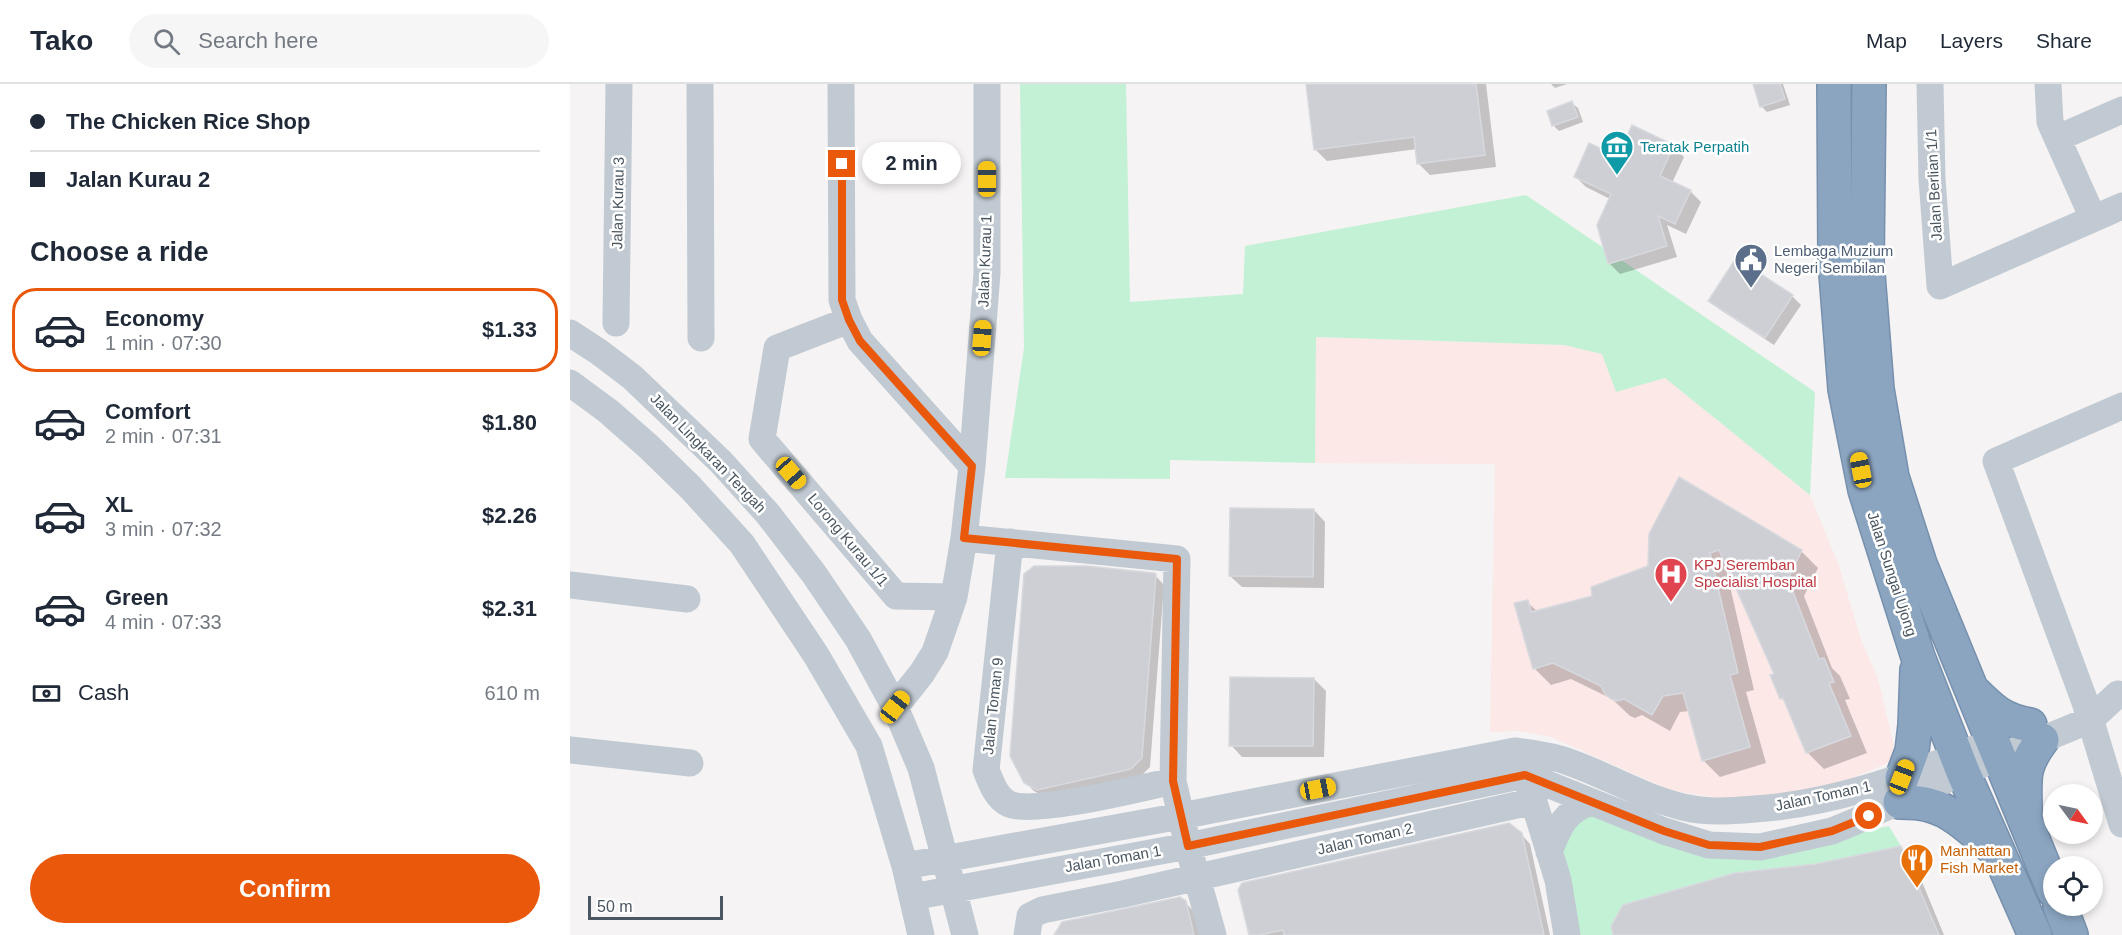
<!DOCTYPE html>
<html lang="en">
<head>
<meta charset="utf-8">
<style>
	body { margin:0; font-family:Arial,sans-serif; background:#f6f6f7; color:#1f2937; height:100vh; display:flex; flex-direction:column; font-size:22px; white-space:nowrap }
	* { box-sizing:border-box; margin:0 }
	p { font-size:20px; color:#747a83 }
	.icon { flex:none; width:33px; height:33px; fill:none; stroke:currentColor; stroke-width:2; stroke-linecap:round; stroke-linejoin:round }
	.map { position:relative; flex:1; overflow:hidden }
	.side { display:flex; flex-direction:column; background:#fff; width:570px }
	.side>* { flex:none }
	.guide { display:grid; align-content:center; height:132px; padding:0 30px; background:#fff }
	.needle { width:39px; rotate:123deg }
	.controls { position:absolute; left:1473px; top:700px; display:grid; gap:12px }
	.controls a { display:grid; place-items:center; width:60px; height:60px; border-radius:50%; background:#fff; box-shadow:0 3px 9px #0003; font-size:30px }
	.scale { position:absolute; left:18px; bottom:15px; width:135px; box-sizing:border-box; padding-left:6px; border:3px solid #4a5661; border-top:0; font-size:16px; line-height:21px; white-space:nowrap; color:#4a5661; -webkit-text-stroke:4px #fff; paint-order:stroke }
	.end { position:absolute; width:27px; height:27px; margin:-14px; border:8px solid #ea580c; background:#fff; box-shadow:0 0 0 3px #fff }
	.from { border-radius:50% }
	.bubble { position:absolute; height:42px; border-radius:21px; background:#fff; box-shadow:0 3px 9px #0003; font-size:20px; font-weight:800; line-height:42px; text-align:center }
	.car { position:absolute; width:18px; height:36px; margin:-18px -9px; border-radius:8px; box-shadow:0 0 4px 2px #0007; background:linear-gradient(#f5c518 24%,#345 0 40%,#f5c518 0 76%,#345 0 86%,#f5c518 0) }
	.guide b { display:flex; align-items:center; gap:21px; height:57px; font-size:22px }
	.guide b+b { border-top:2px solid #e0e1e3 }
	.guide i { width:15px; height:15px; background:#1f2937 }
	ul { padding:0; list-style:none }
	li { display:flex; align-items:center; gap:18px; height:84px; margin:0 12px 9px; padding:0 18px; border:3px solid transparent; border-radius:24px }
	li div { flex:1 }
	li b { display:block; font-size:22px }
	li em { font-style:normal; font-weight:800 }
	li.current { border-color:#ea580c }
	li>.icon { width:54px; height:54px; stroke-width:1.5 }
	h2 { padding:0 30px; font-size:27px; line-height:72px }
	.pay { display:flex; align-items:center; gap:15px; height:66px; padding:0 30px; font-size:22px }
	.pay p { margin-inline-start:auto }
	.cta { display:flex; gap:12px; margin-top:auto; padding:12px 30px }
	.cta a { flex:1; height:69px; border-radius:36px; background:#ea580c; color:#fff; font-size:24px; font-weight:800; line-height:69px; text-align:center }
	header { display:flex; align-items:center; gap:36px; box-sizing:border-box; height:84px; padding:0 30px; background:#fff; border-bottom:2px solid #e0e1e3 }
	header strong { font-size:28px }
	nav { display:flex; gap:33px; margin-inline-start:auto; font-size:21px }
	.search { width:420px; height:54px; background:#f6f6f7; display:flex; align-items:center; gap:15px; box-sizing:border-box; padding:0 21px; border-radius:33px; color:#747a83; font-size:22px }
	main { display:flex; flex:1; min-height:0 }
	.map>svg:first-child { display:block }
	.medical { fill:#fce8e6 }
	.green { fill:#c3f1d5 }
	.shadow { fill:#0003 }
	.building { fill:#cdcfd5; stroke:#d7d9de; stroke-width:1.5 }
	.lines { fill:none; stroke-linecap:round; stroke-linejoin:round }
	.highway-casing { stroke:#7690ad; stroke-width:36 }
	.minor { stroke:#c1cad2; stroke-width:27 }
	.highway { stroke:#8ba5c1; stroke-width:33 }
	.route { stroke:#ea580c; stroke-width:8 }
	.labels { text-anchor:middle; stroke-width:5; stroke-linejoin:round; paint-order:stroke }
	.culture-label { font-size:15px; fill:#0d838f; stroke:#fff; text-anchor:start }
	.street-label { font-size:15px; fill:#4a5661; stroke:#fff }
	.service-label { font-size:15px; fill:#4e5e75; stroke:#fff; text-anchor:start }
	.health-label { font-size:15px; fill:#be3a42; stroke:#fff; text-anchor:start }
	.food-label { font-size:15px; fill:#c56008; stroke:#fff; text-anchor:start }
</style>
</head>
<body>
<header>
<strong>Tako</strong>
<div class="search"><svg class="icon" aria-label="search" viewBox="0 0 24 24"><circle cx="10" cy="10" r="6"/><path d="M15 15l6 6"/></svg>Search here</div>
<nav><a>Map</a><a>Layers</a><a>Share</a></nav>
</header>
<main>
<section class="side">
<div class="guide">
<b><i class="from"></i>The Chicken Rice Shop</b>
<b><i></i>Jalan Kurau 2</b>
</div>
<h2>Choose a ride</h2>
<ul>
<li class="current"><svg class="icon" aria-label="car" viewBox="0 0 24 24"><path d="M5 17H2v-5l4-1 3-4h7l3 4 3 1v5h-3M9 17h6M6 11h13"/><circle cx="7" cy="17" r="2"/><circle cx="17" cy="17" r="2"/></svg><div><b>Economy</b><p>1 min · 07:30</p></div><em>$1.33</em></li>
<li><svg class="icon" aria-label="car" viewBox="0 0 24 24"><path d="M5 17H2v-5l4-1 3-4h7l3 4 3 1v5h-3M9 17h6M6 11h13"/><circle cx="7" cy="17" r="2"/><circle cx="17" cy="17" r="2"/></svg><div><b>Comfort</b><p>2 min · 07:31</p></div><em>$1.80</em></li>
<li><svg class="icon" aria-label="car" viewBox="0 0 24 24"><path d="M5 17H2v-5l4-1 3-4h7l3 4 3 1v5h-3M9 17h6M6 11h13"/><circle cx="7" cy="17" r="2"/><circle cx="17" cy="17" r="2"/></svg><div><b>XL</b><p>3 min · 07:32</p></div><em>$2.26</em></li>
<li><svg class="icon" aria-label="car" viewBox="0 0 24 24"><path d="M5 17H2v-5l4-1 3-4h7l3 4 3 1v5h-3M9 17h6M6 11h13"/><circle cx="7" cy="17" r="2"/><circle cx="17" cy="17" r="2"/></svg><div><b>Green</b><p>4 min · 07:33</p></div><em>$2.31</em></li>
</ul>
<div class="pay"><svg class="icon" aria-label="cash" viewBox="0 0 24 24"><path d="M3 7h18v10H3z"/><circle cx="12" cy="12" r="2"/></svg>Cash<p>610 m</p></div>
<div class="cta"><a>Confirm</a></div>
</section>
<div class="map">
<svg width="1552" height="851" viewBox="0 0 1552 851">
	<rect width="100%" height="100%" fill="#f5f3f3"/>
	<path class="medical" d="M745 253 994 261 1033 270 1047 307 1095 294 1240 411 1269 482 1291 556 1308 595 1327 675 1264 702 1210 714 1153 715 1100 706 981 653 950 647 920 648 925 380 745 379Z"/>
	<path class="green" d="M450 0H556L560 218 673 210 675 162 956 111 1245 308 1240 411 1095 294 1046 308 1032 270 994 261 746 253 745 379 600 376V395L435 394 454 264Z
		M1013 730 1195 767 1319 742 1331 762 1246 780 1165 789 1053 821 1041 841 1043 851H1006L993 768 1001 737Z"/>
	<path class="shadow" d="M737 0H916L926 83 860 91 849 80 847 65 757 77 745 65Z
		M981 0H997L985 4Z
		M1184 0H1213L1220 21 1197 28 1191 22Z
		M1002 19 1008 24 1013 38 989 47 984 42 979 28Z
		M1103 62 1114 73 1102 99 1120 107 1131 118 1116 150 1097 141 1107 173 1050 190 1039 179 1040 115 1016 103 1005 92 1048 74Z
		M1222 212 1231 221 1204 261 1149 225 1140 217Z
		M744 426 755 438 754 504 672 503 660 492Z
		M1080 451 1231 467 1248 484 1234 512 1262 584 1270 592 1280 615 1275 616 1297 669 1254 685 1238 669 1217 620 1211 614 1206 591 1159 484 1156 485 1184 606 1176 608 1196 679 1150 693 1133 676 1119 627 1110 628 1100 647 1072 631 1065 634 1060 632 1042 615 1001 595 981 601 964 584 957 518 968 528 1024 513 1079 483Z
		M584 490 594 501 580 683 570 693 477 714 464 707 455 698Z
		M744 595 756 607 754 673H672L661 661Z
		M951 750 960 760 980 851H680Z
		M1331 764 1343 776 1374 851H1045L1246 781Z
		M615 818 624 828 630 851H491Z"/>
	<path class="building" d="M736 0H906L915 71 847 80 844 53 744 66Z
		M1183 0H1210L1215 15 1190 23Z
		M1002 17 1008 33 982 42 977 27Z
		M1062 41 1104 61 1090 92 1121 106 1105 140 1088 132 1097 162 1038 180 1027 141 1041 110 1004 93 1019 59 1048 72Z
		M1166 174 1223 211 1195 254 1138 217Z
		M1109 393 1232 466 1218 495 1249 575 1254 574 1264 598 1259 599 1281 652 1236 669 1213 614 1210 615 1200 591 1204 590 1149 466 1140 469 1168 589 1160 591 1180 663 1132 677 1113 609 1093 612 1082 631 1054 615 1047 617 1041 615 1035 610 1031 602 983 579 963 585 944 519 958 516 961 528 1022 512 1021 503 1078 482 1079 450Z
		M660 424 744 425 743 493 659 492Z
		M464 482H517L584 489 586 490 572 674 561 685 467 706 454 699 440 672 454 490Z
		M660 593 744 594 743 662H659Z
		M939 739 952 749 974 851H714L713 846 690 851H679L668 806 672 799Z
		M1331 762 1369 851H1043L1041 842 1053 821 1165 789 1246 780Z
		M610 813 616 817 624 851H484L492 838Z"/>
	<g class="lines">
		<g class="highway-casing">
			<path id="highway" d="M1264 0 1265 177 1275 305 1295 406 1348 573 1393 688 1465 851
				M1299 0 1297 178 1307 305 1322 393 1350 480 1484 807
				M1403 607C1422 626 1432 636 1460 641
				M1332 694 1342 667 1345 641 1347 586
				M1330 718C1340 718 1350 718 1359 721 1384 727 1405 749 1424 765
				M1455 727C1455 694 1451 684 1472 656
				M1490 822 1501 851"/>
		</g>
		<path class="minor" d="M130 0 131 254
			M271 0 272 216 279 236 290 257 402 382
			M1360 0 1362 95 1370 202 1552 122
			M1478 0 1480 38 1523 134
			M1488 54 1552 26
			M279 236 207 264 192 355 326 512 384 513
			M46 239 49 0
			M0 249 29 268 62 293 151 378 198 430 244 490 288 555 325 623 351 684 395 851
			M0 299 38 327 79 363 121 404 172 460 246 571 299 662 335 782 351 851
			M1552 322 1426 377 1515 618 1552 740
			M394 454 607 475 603 697 618 762 643 851
			M440 458 416 686C421 698 426 714 439 720 464 731 571 704 603 697
			M0 501 117 515
			M325 623 352 589 365 568 384 513 394 454 402 382 417 189V0
			M0 666 120 679
			M959 702 988 796 997 851
			M979 768C989 743 993 729 1020 718
			M335 782 611 732 945 667C960 669 975 671 990 675 1032 688 1070 713 1113 723 1137 729 1161 727 1185 725 1261 720 1334 694 1404 665
			M342 813 618 762 955 691 1094 747 1139 761 1190 763 1262 747 1284 738 1393 688 1520 636 1548 610
			M457 851 460 832 472 826 553 810 964 717"/>
		<use href="#highway" class="highway"/>
	</g>
	<g class="lines">
		<path class="route" d="M272 80V216L279 236 290 257 402 382 394 454 607 475 603 697 618 762 955 691 1094 747 1139 761 1190 763 1262 747 1299 732"/>
	</g>
	<defs>
		<g id="museum-pin" transform="scale(1.725)"><path d="M0 17L-7.5 6A9.5 9.5 0 1 1 7.5 6Z" fill="#0f9aa8" stroke="#fff"/><path d="M0-6L6-3V-2H-6V-3ZM-5-1h2V3h-2ZM-1-1h2V3h-2ZM3-1h2V3H3ZM-6 4H6V6H-6Z" fill="#fff"/></g>
		<g id="civic-pin" transform="scale(1.725)"><path d="M0 17L-7.5 6A9.5 9.5 0 1 1 7.5 6Z" fill="#5c6f8a" stroke="#fff"/><path d="M-.6-6.5H3V-4.5H.6V-3L4-1V1h2V6H-6V1h2V-1L-.6-3ZM-1.2 2.5V6h2.4V2.5Z" fill="#fff"/></g>
		<g id="hospital-pin" transform="scale(1.725)"><path d="M0 17L-7.5 6A9.5 9.5 0 1 1 7.5 6Z" fill="#e0444e" stroke="#fff"/><path d="M-5-5h3v3.5h4V-5h3V5h-3V1.5h-4V5h-3Z" fill="#fff"/></g>
		<g id="restaurant-pin" transform="scale(1.725)"><path d="M0 17L-7.5 6A9.5 9.5 0 1 1 7.5 6Z" fill="#e8710a" stroke="#fff"/><path d="M-5-6h1v4h1v-4h1v4h1v-4h1v5L-1.5 .5V6h-2V.5L-5-1ZM5-6V6H3V1.5H1.5Q1.5-4 5-6Z" fill="#fff"/></g>
	</defs>
	<g fill-rule="evenodd">
		<use href="#museum-pin" x="1047" y="63"/>
		<use href="#civic-pin" x="1181" y="176"/>
		<use href="#hospital-pin" x="1101" y="490"/>
		<use href="#restaurant-pin" x="1347" y="776"/>
	</g>
	<g class="labels">
		<g class="culture-label">
			<text x="1070" y="68">Teratak Perpatih</text>
		</g>
		<g class="street-label">
			<text transform="translate(1364 101) rotate(-93)" y="5">Jalan Berlian 1/1</text>
			<text transform="translate(48 119) rotate(-89)" y="5">Jalan Kurau 3</text>
			<text transform="translate(415 177) rotate(-88)" y="5">Jalan Kurau 1</text>
			<text transform="translate(138 369) rotate(46)" y="5">Jalan Lingkaran Tengah</text>
			<text transform="translate(278 456) rotate(50)" y="5">Lorong Kurau 1/1</text>
			<text transform="translate(1322 490) rotate(72)" y="5">Jalan Sungai Ujong</text>
			<text transform="translate(423 622) rotate(-84)" y="5">Jalan Toman 9</text>
			<text transform="translate(1253 712) rotate(-12)" y="5">Jalan Toman 1</text>
			<text transform="translate(795 755) rotate(-13)" y="5">Jalan Toman 2</text>
			<text transform="translate(543 775) rotate(-10)" y="5">Jalan Toman 1</text>
		</g>
		<g class="service-label">
			<text x="1204" y="172">Lembaga Muzium<tspan x="1204" dy="17">Negeri Sembilan</tspan></text>
		</g>
		<g class="health-label">
			<text x="1124" y="486">KPJ Seremban<tspan x="1124" dy="17">Specialist Hospital</tspan></text>
		</g>
		<g class="food-label">
			<text x="1370" y="772">Manhattan<tspan x="1370" dy="17">Fish Market</tspan></text>
		</g>
	</g>
</svg>
<div class="controls">
<a><svg class="needle" viewBox="-14 -14 28 28"><path d="M0-13l5 13h-10z" fill="#e53935"/><path d="M0 13l5-13h-10z" fill="#747a83"/></svg></a>
<a><svg class="icon" aria-label="locate" viewBox="0 0 24 24"><circle cx="12" cy="12" r="6"/><path d="M12 2v4M12 18v4M2 12h4M18 12h4"/></svg></a>
</div>
<div class="scale">50 m</div>
<i class="end from" style="left:1299px;top:732px"></i>
<i class="end" style="left:272px;top:80px"></i>
<div class="bubble" style="left:292px;top:58px;width:99px">2 min</div>
<i class="car" style="left:417px;top:95px;rotate:0deg"></i>
<i class="car" style="left:412px;top:254px;rotate:4deg"></i>
<i class="car" style="left:1291px;top:386px;rotate:349deg"></i>
<i class="car" style="left:221px;top:389px;rotate:139deg"></i>
<i class="car" style="left:325px;top:623px;rotate:38deg"></i>
<i class="car" style="left:1332px;top:693px;rotate:21deg"></i>
<i class="car" style="left:748px;top:705px;rotate:79deg"></i>
</div>
</main>
</body>
</html>
